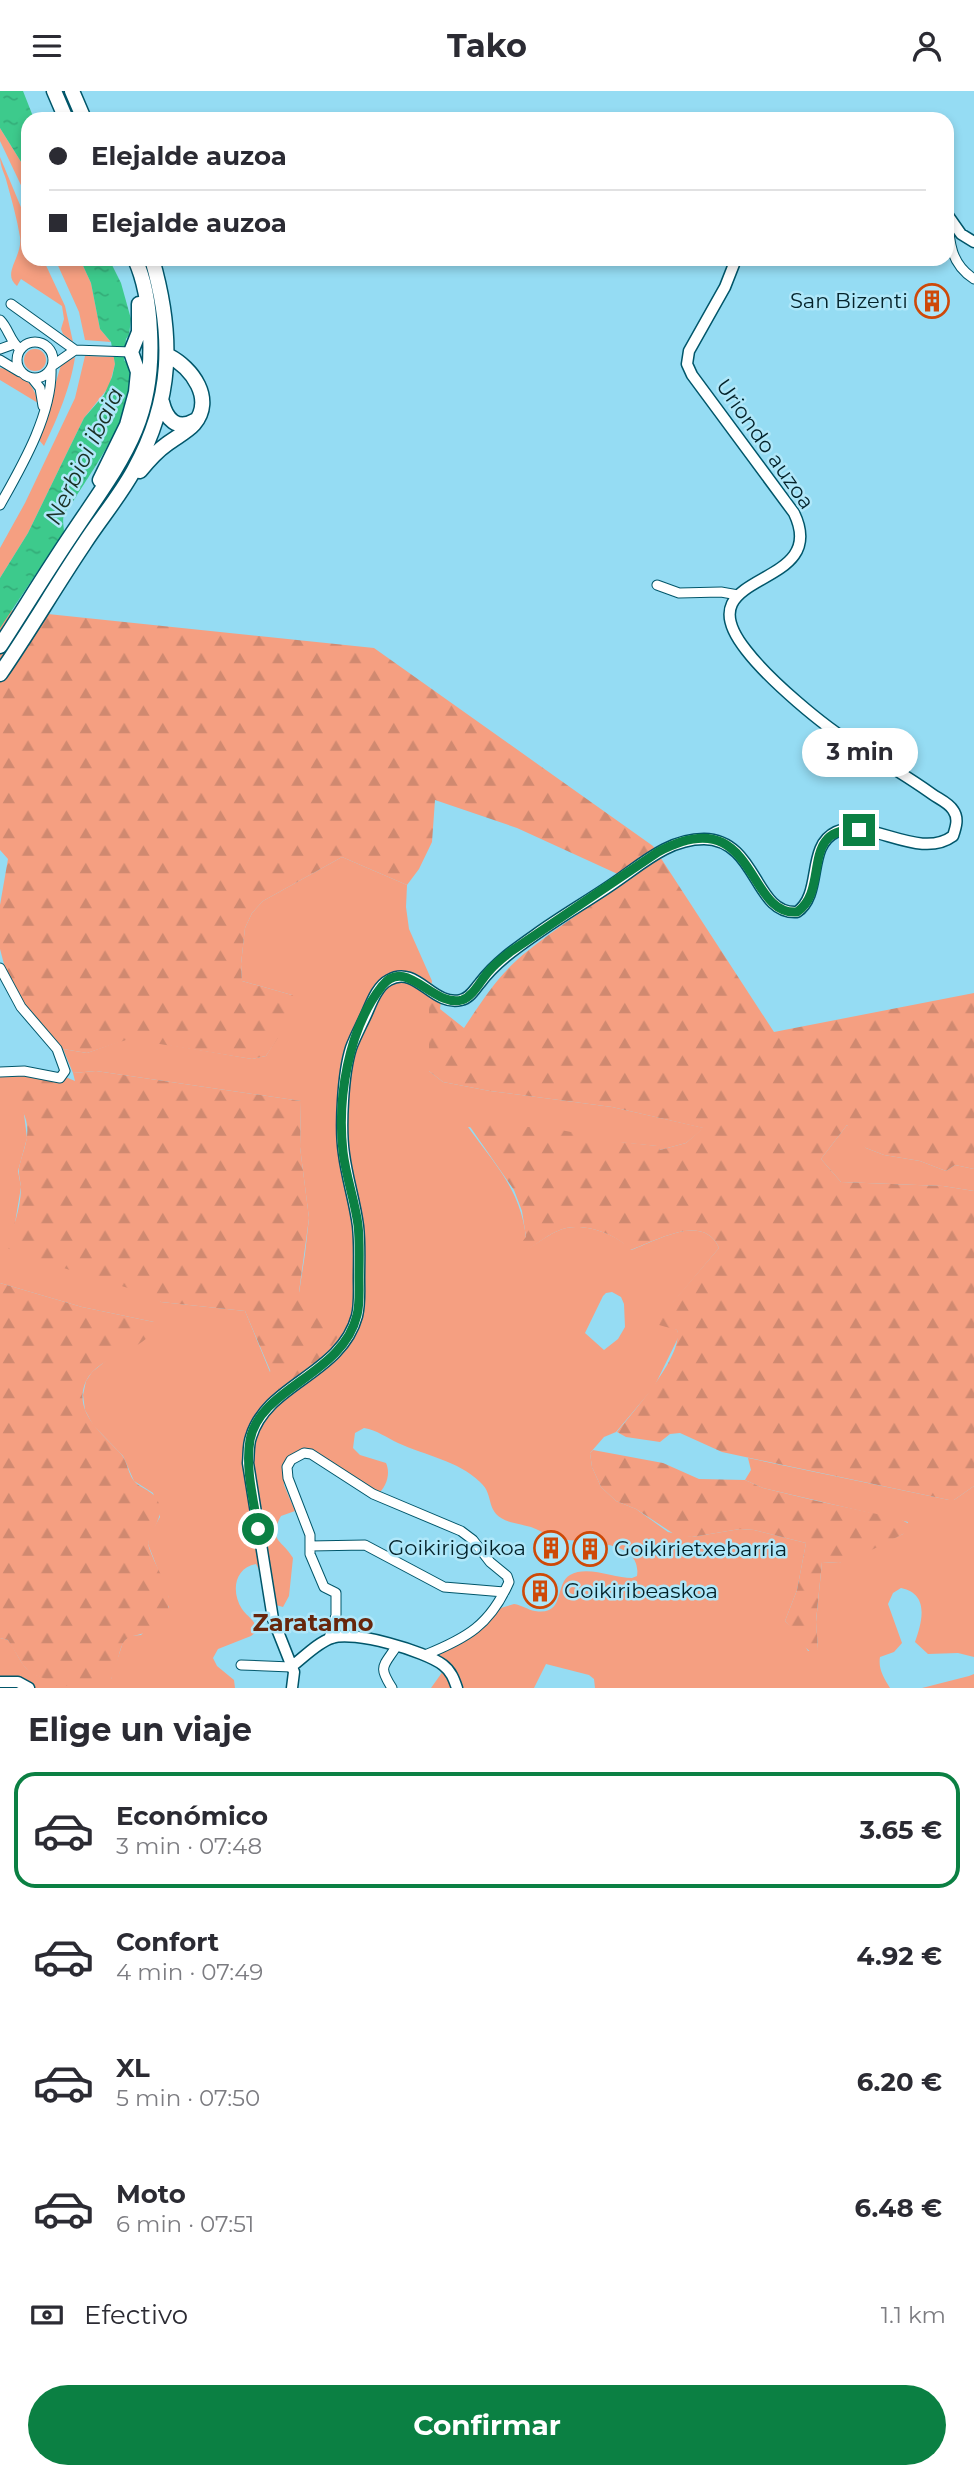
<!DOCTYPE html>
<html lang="es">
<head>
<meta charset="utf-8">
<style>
	body { margin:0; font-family:Montserrat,sans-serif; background:#f7f7f7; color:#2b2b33; height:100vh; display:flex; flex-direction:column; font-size:26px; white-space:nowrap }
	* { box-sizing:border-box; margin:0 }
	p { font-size:23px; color:#7c7c81 }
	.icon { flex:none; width:38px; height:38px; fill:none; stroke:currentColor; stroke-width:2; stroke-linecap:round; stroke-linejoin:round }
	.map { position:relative; height:1597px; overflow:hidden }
	.panel { display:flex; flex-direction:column; background:#fff; flex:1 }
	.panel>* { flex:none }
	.hud { position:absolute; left:21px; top:21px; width:933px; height:154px; border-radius:21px; box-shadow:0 4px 10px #0003; display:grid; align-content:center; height:154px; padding:0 28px; background:#fff }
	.end { position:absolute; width:32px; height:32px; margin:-16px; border:9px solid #0b8043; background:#fff; box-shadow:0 0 0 4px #fff }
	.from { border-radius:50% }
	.bubble { position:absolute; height:49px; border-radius:24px; background:#fff; box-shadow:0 4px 10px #0003; font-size:23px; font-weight:700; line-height:49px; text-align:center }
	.hud b { display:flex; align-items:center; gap:24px; height:66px; font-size:26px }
	.hud b+b { border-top:2px solid #e1e1e2 }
	.hud i { width:18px; height:18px; background:#2b2b33 }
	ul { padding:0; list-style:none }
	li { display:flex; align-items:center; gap:21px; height:116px; margin:0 14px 10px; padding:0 14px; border:4px solid transparent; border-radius:21px }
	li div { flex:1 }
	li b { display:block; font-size:26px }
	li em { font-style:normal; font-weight:700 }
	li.current { border-color:#0b8043 }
	li>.icon { width:63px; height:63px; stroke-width:1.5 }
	h2 { padding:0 28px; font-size:32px; line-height:84px }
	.pay { display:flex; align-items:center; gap:18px; height:77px; padding:0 28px; font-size:26px }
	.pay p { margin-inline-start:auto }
	.button { display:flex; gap:14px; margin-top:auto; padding:14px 28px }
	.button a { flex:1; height:80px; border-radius:42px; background:#0b8043; color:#fff; font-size:28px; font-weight:700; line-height:80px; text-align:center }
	header { display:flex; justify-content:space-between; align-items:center; height:91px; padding:0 28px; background:#fff; font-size:32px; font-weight:700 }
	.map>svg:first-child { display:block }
	.green { fill:#f59f81; fill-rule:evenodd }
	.forest { fill:url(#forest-firs) }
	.water { fill:url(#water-ripples) }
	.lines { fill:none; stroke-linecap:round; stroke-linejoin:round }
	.minor-casing { stroke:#00566a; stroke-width:11 }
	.tertiary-casing { stroke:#00566a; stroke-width:13 }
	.primary-casing { stroke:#00566a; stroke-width:17 }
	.minor { stroke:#fff; stroke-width:9 }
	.tertiary { stroke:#fff; stroke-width:10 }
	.primary { stroke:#fff; stroke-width:14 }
	.route { stroke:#0b8043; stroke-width:9 }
	.labels { text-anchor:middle; stroke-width:5; stroke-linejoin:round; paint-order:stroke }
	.poi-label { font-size:21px; fill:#03222a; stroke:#afe7f9; text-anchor:end }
	.street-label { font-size:21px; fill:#03222a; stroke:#afe7f9 }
	.water-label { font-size:23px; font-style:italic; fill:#192f24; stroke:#afe7f9 }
	.quarter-label { font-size:24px; font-weight:bold; fill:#67260c; stroke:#afe7f9 }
</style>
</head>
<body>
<header><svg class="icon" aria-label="menu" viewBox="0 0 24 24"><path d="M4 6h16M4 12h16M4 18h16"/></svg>Tako<svg class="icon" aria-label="person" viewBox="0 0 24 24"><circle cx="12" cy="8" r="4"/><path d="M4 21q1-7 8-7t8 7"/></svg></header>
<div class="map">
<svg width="974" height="1597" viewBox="0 0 974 1597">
	<defs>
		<pattern id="forest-firs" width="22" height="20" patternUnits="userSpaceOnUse" patternTransform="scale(1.75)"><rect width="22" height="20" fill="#f59f81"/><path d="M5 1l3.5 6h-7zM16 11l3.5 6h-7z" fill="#d08970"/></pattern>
		<pattern id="water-ripples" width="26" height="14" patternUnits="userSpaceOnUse" patternTransform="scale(1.75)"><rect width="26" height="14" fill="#3dca8c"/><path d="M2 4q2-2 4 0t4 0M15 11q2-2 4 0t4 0" fill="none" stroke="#34ad79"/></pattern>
	</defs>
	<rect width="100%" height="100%" fill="#95dcf3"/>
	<path class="green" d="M0 37 28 82V109L0 50Z
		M0 66 28 133V168H43L65 215 73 251 63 243 61 238 64 228 62 215 21 188 17 195C1 182 23 166 20 146 17 128 12 110 7 92 5 83 0 76 0 66Z
		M55 168H80L91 192 100 238 111 251 85 249 79 221Z
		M24 269a11 11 0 1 1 22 0a11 11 0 1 1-22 0Z
		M85 265 114 266 115 273 109 296 84 327 28 442 0 487V457L25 412 75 307Z
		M75 266C71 295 57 329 44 355L39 349 61 274Z
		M0 277C19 279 35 293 38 312L0 289Z
		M342 766 407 794 406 816 409 838 432 890 429 909V980L443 991 490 1000 612 1016 704 1037 686 1052 660 1059 657 1055 468 1036C499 1079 524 1102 527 1158 538 1152 549 1143 560 1139 580 1130 618 1143 631 1159 656 1150 704 1121 719 1157L671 1214 669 1213 671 1236 677 1239 679 1245 654 1296 616 1341 604 1346 590 1362 592 1376 601 1396 616 1410 636 1418 668 1441 692 1446 740 1438 754 1439 806 1452 797 1499 785 1530 796 1540 808 1560 818 1558 816 1531 822 1471 839 1472 903 1443 908 1431 763 1397 745 1389 751 1379 748 1367 949 1409H954L974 1395V1566L958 1562 928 1563 915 1551C922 1531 930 1503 901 1497L893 1502 888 1513 902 1552 894 1561 880 1566C878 1578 884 1587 890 1597H595L594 1588 589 1584 546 1573 534 1597H431L448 1573 434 1559 501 1517 514 1513C522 1514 528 1519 535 1520 566 1525 554 1493 570 1484 587 1474 614 1487 632 1487L637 1485C643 1446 579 1453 555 1447 547 1444 539 1439 531 1436 524 1434 517 1433 510 1431 483 1422 496 1405 480 1391 457 1369 426 1365 398 1352 387 1347 377 1339 364 1337L355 1342 353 1357 360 1364 386 1372C391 1383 386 1396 378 1403L304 1358 285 1376 284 1394 295 1420 281 1425C267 1450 283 1449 293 1467L289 1505 283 1516 276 1514 256 1473C234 1477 231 1501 242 1518 248 1527 257 1529 256 1541L251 1545 218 1558 213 1567 217 1575 234 1589 235 1597H0V1547L8 1549C16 1559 20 1573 30 1581 44 1592 92 1587 111 1588L123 1551 129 1545 141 1544 169 1516V1507L148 1453 149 1445 160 1426 153 1402 134 1390 123 1365 93 1334 85 1319 83 1304 86 1290 92 1281 154 1231 82 1216 0 1192V986L19 984 27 1047 18 1080 21 1096 14 1138 155 1206 161 1211 245 1220 270 1281 299 1202 305 1163 309 1127 300 1056 301 1010 96 980 73 982 63 958 87 962 129 947 252 968 266 965 291 924 292 904 242 890 241 873 245 837 252 822 263 810ZM612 1201 621 1206 624 1213 625 1236 618 1248 604 1259 585 1242 603 1205 606 1202Z
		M847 1034 866 1057 884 1064 920 1070 946 1080 955 1074 974 1078V1100L943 1095 841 1091 821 1068Z
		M974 1583V1597H922L969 1585Z"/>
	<path class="forest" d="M0 518 374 557 653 755 774 941 974 902V1078L955 1074 946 1080 920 1070 884 1064 866 1057 856 1050 847 1034 821 1068 841 1091 943 1095 974 1100V1395L954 1409H949L722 1361 680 1342 670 1343 660 1351 626 1346 617 1341C633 1321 684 1264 677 1239L659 1234 668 1213H671L719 1157C704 1121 656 1150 630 1159 618 1143 580 1130 560 1139 549 1143 538 1152 527 1159L521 1152 526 1146 522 1120 514 1099 466 1030 561 1039 621 1051 658 1055 660 1059 686 1052 703 1037 612 1016 490 1000 443 991 429 980V909L432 893 442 903 440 918 464 937C480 913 495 889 517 869 552 838 589 820 622 785L517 737 435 709 432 751 419 778 407 794 342 766 263 810 252 822 245 837 241 873 242 890 292 904 296 907 299 915 266 965 252 968 129 948 87 962 63 958 27 918 5 877 0 858V814L8 768 0 759Z
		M30 979 54 981 75 990 73 982 96 980 301 1010 300 1056 309 1127 299 1201 339 1244 325 1265 281 1305 245 1220 161 1211 144 1202 25 1165 5 1156C14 1137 20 1119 21 1098 21 1091 18 1084 19 1077 22 1062 29 1049 27 1034 26 1021 12 1006 15 993 17 985 23 983 30 979Z
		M0 1192 82 1216 154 1231 157 1234C144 1262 99 1263 86 1290 72 1321 103 1343 121 1363 128 1371 128 1385 136 1392 144 1399 156 1401 159 1413 164 1427 150 1440 148 1453 159 1491 191 1514 146 1541 137 1546 128 1543 123 1552 116 1566 118 1588 103 1595H67L31 1583 23 1574 8 1549 0 1547Z
		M593 1359 663 1372 699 1388 745 1389 763 1397 817 1410 900 1428 913 1435 903 1443 852 1469 839 1472 822 1471 816 1530 818 1558 813 1562C802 1557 795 1539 785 1530L797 1499 806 1452 754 1439 740 1438 692 1446 677 1445 636 1418 616 1410 601 1396 592 1376 590 1362Z"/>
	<path class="water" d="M0 0H23L34 28H28V82L0 37Z
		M80 168H109L121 192 131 228 129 244 126 248 124 269C153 295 92 380 76 406 72 412 66 418 64 424 62 429 64 436 64 441L0 537V487L28 442 84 327 104 304 112 286 115 273 111 251 100 238 91 192Z"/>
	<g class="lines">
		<g class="minor-casing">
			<path id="minor" d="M948 126C949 152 951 173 974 188
				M11 213 75 259 131 261
				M0 229C9 238 10 251 20 258
				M17 269a18 18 0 1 1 36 0a18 18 0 1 1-36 0Z
				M0 258 14 253
				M0 269 20 281
				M52 275 75 259
				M32 287 40 297 43 315
				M0 414C22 375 53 322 51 277
				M657 494 679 502 721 501 738 504
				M0 877 21 916 57 958 65 980 60 987 24 980 0 981
				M310 1455 365 1454 444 1496 504 1501
				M329 1547 336 1524V1502L324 1496 310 1463V1444L288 1387 287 1376 291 1369 304 1362 311 1363 373 1403 461 1440 473 1449 490 1471 507 1485 509 1491C490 1534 467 1547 425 1564
				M241 1574 291 1576
				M392 1597C378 1575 383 1576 396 1556"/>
		</g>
		<g class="tertiary-casing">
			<path id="tertiary" d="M947 123 961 143 974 151
				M291 1576C303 1567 318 1551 332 1547 353 1539 425 1560 443 1574 451 1580 454 1588 457 1597
				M0 1591H18L29 1597
				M292 1597 294 1581 273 1528 248 1372C249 1364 248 1354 251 1346 267 1292 341 1284 357 1225 360 1213 359 1200 359 1188 359 1171 360 1153 358 1135 355 1111 347 1087 344 1063 340 1037 343 982 351 957 355 946 361 935 366 924 371 913 377 895 389 889 416 873 433 916 461 909 470 907 474 899 480 892 495 872 515 858 535 844 560 826 586 811 611 794 640 775 667 748 704 748 758 749 754 824 797 821 823 803 806 755 836 741 869 726 919 770 953 745 956 736 959 727 953 719 949 712 939 708 932 703 907 685 881 670 855 654 823 635 769 589 746 559 681 477 832 501 794 422L692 284 687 273 689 260 725 196 736 168"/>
		</g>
		<g class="primary-casing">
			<path id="primary" d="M54 0 66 28
				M72 0 84 28
				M162 311C166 328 177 340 194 330
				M140 380C148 370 157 360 167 353 176 346 187 341 194 333 215 308 192 277 169 265
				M100 389 127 334 136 301 138 281 131 261 139 241V213
				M0 555C24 518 47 480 72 443 120 371 155 332 150 241 149 216 145 190 135 168
				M0 583C29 541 55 496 84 453 100 428 120 405 134 379 173 309 174 244 152 168"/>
		</g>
		<use href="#minor" class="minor"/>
		<use href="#tertiary" class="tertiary"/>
		<use href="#primary" class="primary"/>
	</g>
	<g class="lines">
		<path class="route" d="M258 1438C254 1410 245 1378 250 1349 260 1296 343 1284 357 1224 360 1212 359 1199 359 1187 359 1170 360 1151 358 1134 355 1110 346 1086 343 1061 337 1008 348 938 382 895 406 864 433 917 462 909 474 905 481 888 490 879 496 872 503 867 510 861L658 761C757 708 745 825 797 821 831 798 798 735 859 739"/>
	</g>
	<defs>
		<g id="building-ring" transform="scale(1.75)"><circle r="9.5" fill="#afe7f9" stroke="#ce4908" stroke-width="1.5"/><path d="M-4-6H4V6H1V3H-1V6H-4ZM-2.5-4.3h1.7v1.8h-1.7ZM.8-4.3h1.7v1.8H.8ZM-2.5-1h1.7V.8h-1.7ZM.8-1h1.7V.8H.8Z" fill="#ce4908"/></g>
	</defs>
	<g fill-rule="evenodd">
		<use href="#building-ring" x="932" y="210"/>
		<use href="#building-ring" x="551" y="1457"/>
		<use href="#building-ring" x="590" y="1458"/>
		<use href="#building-ring" x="540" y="1500"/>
	</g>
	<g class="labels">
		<g class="poi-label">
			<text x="908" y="217">San Bizenti</text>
			<text x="526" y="1464">Goikirigoikoa</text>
			<text x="614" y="1465" text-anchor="start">Goikirietxebarria</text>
			<text x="564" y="1507" text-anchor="start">Goikiribeaskoa</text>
		</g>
		<g class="street-label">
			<text transform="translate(765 353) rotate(55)" y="7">Uriondo auzoa</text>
		</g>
		<g class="water-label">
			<text transform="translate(84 365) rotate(-64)" y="8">Nerbioi ibaia</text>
		</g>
		<g class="quarter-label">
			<text x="313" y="1540">Zaratamo</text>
		</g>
	</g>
</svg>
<i class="end from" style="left:258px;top:1438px"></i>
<i class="end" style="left:859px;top:739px"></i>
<div class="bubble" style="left:802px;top:637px;width:116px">3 min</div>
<div class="hud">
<b><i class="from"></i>Elejalde auzoa</b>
<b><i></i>Elejalde auzoa</b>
</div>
</div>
<section class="panel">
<h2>Elige un viaje</h2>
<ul>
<li class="current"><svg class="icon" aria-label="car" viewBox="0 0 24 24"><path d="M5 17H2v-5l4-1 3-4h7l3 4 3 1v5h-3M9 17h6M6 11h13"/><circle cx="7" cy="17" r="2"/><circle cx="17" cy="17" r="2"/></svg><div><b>Económico</b><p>3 min · 07:48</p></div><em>3.65 €</em></li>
<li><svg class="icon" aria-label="car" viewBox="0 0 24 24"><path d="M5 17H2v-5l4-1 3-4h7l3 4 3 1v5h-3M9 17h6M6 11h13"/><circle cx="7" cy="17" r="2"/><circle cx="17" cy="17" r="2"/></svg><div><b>Confort</b><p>4 min · 07:49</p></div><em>4.92 €</em></li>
<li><svg class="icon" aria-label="car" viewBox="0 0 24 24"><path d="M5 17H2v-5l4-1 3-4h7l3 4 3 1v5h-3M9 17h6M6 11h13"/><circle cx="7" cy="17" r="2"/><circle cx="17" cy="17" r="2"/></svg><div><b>XL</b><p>5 min · 07:50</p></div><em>6.20 €</em></li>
<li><svg class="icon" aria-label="car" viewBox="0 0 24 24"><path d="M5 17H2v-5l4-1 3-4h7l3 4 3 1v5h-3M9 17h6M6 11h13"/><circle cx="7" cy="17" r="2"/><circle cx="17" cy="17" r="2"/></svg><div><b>Moto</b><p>6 min · 07:51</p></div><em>6.48 €</em></li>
</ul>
<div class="pay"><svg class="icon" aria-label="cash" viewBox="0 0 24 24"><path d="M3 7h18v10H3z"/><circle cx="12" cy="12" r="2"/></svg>Efectivo<p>1.1 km</p></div>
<div class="button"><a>Confirmar</a></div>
</section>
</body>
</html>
